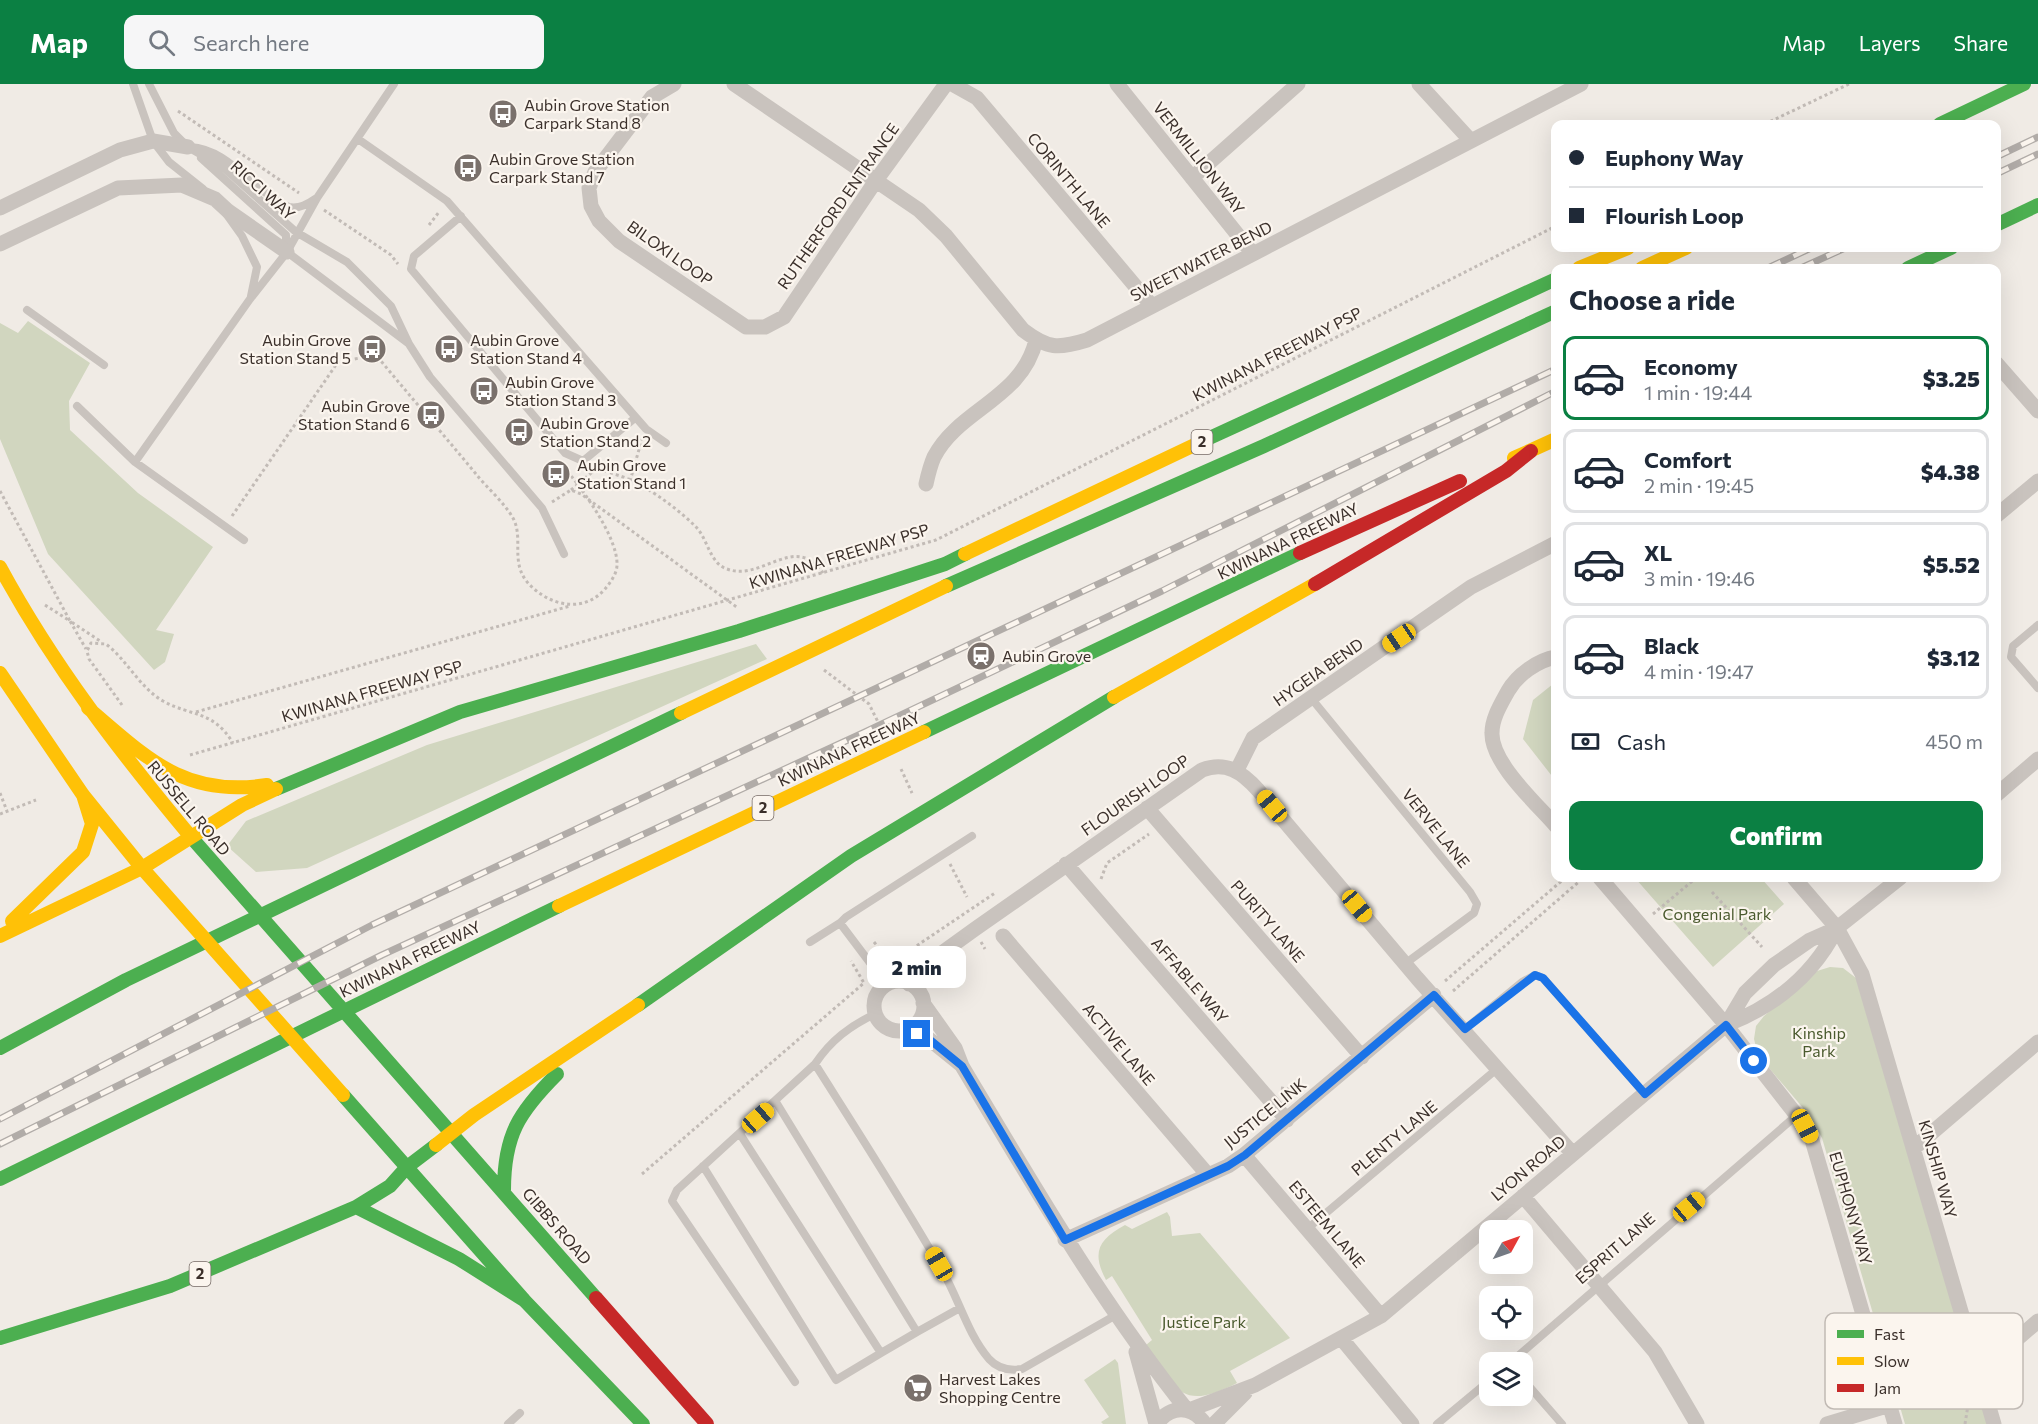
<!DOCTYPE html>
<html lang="en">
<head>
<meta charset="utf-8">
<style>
	body { margin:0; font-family:Commissioner,sans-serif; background:#f6f6f7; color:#1f2937; height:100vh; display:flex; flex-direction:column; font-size:22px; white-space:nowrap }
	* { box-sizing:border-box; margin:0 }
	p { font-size:20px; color:#747a83 }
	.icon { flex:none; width:33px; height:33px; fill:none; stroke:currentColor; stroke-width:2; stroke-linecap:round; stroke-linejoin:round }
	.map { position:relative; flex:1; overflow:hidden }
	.drawer { position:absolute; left:1551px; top:180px; width:450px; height:618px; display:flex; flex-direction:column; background:#fff; border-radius:12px; box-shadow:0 6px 24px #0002 }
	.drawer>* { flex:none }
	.guide { position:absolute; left:1551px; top:36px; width:450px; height:132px; border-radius:12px; box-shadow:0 6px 24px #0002; display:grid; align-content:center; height:132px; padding:0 18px; background:#fff }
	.needle { width:39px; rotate:50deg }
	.controls { position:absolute; left:1479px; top:1136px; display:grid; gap:12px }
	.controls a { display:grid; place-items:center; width:54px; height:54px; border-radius:12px; background:#fff; box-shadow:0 6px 24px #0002; font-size:30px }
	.end { position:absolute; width:27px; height:27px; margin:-14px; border:8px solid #1a73e8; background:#fff; box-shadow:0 0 0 3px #fff }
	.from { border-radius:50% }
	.bubble { position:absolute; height:42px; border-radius:12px; background:#fff; box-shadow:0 6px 24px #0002; font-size:20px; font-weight:800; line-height:42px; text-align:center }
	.car { position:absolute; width:18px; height:36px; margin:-18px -9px; border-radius:8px; box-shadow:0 0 4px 2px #0007; background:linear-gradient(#f5c518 24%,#345 0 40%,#f5c518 0 76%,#345 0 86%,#f5c518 0) }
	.guide b { display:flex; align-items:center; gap:21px; height:57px; font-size:22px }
	.guide b+b { border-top:2px solid #e0e1e3 }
	.guide i { width:15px; height:15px; background:#1f2937 }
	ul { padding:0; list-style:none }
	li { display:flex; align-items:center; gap:18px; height:84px; margin:0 12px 9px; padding:0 6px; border:3px solid #e0e1e3; border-radius:12px }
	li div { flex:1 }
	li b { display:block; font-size:22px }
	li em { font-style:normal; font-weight:800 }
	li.on { border-color:#0b8043 }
	li>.icon { width:54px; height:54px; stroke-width:1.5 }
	h2 { padding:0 18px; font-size:27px; line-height:72px }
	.pay { display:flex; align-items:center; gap:15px; height:66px; padding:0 18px; font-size:22px }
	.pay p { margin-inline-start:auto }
	.button { display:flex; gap:12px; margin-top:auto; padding:12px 18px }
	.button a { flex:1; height:69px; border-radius:12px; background:#0b8043; color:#fff; font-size:24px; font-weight:800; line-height:69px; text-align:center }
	header { display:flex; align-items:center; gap:36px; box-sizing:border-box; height:84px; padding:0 30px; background:#0b8043; color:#fff }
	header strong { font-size:28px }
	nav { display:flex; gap:33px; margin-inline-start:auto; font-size:21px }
	.search { width:420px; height:54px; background:#f6f6f7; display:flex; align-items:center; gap:15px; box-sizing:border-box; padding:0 21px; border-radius:12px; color:#747a83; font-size:22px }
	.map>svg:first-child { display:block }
	.green { fill:#d1d6bf }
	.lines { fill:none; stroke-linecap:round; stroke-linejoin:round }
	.path { stroke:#c2bbb6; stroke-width:3; stroke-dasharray:3 3; stroke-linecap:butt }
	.lane { stroke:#c9c3be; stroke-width:8 }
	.street { stroke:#c9c3be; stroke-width:15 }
	.fast { stroke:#4caf50; stroke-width:14 }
	.slow { stroke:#ffc107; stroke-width:14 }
	.jam { stroke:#c62828; stroke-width:14 }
	.rail-casing { stroke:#b1aca8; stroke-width:7 }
	.rail { stroke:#fbf5ee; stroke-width:4.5; stroke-dasharray:14; stroke-linecap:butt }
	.route { stroke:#1a73e8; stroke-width:8 }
	.labels { text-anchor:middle; stroke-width:4.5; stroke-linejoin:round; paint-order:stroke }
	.shield { fill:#fbf5ee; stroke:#756b66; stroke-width:1.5 }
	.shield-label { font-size:15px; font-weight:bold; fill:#3b302b }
	.poi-label { font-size:16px; fill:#3b302b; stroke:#fbf5ee; text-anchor:start }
	.street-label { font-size:16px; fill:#3b302b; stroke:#fbf5ee }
	.park-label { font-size:16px; fill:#4a5a2e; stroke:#fbf5ee }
	.key { fill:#fbf5ee; stroke:#c1bab4; stroke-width:1.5 }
	.key-label { font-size:16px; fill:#3b302b }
</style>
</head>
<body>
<header>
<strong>Map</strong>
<div class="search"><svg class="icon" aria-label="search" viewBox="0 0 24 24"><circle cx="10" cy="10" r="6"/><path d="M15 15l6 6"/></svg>Search here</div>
<nav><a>Map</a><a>Layers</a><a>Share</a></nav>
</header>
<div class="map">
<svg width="2038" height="1340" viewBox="0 0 2038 1340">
	<rect width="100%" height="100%" fill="#f0ebe5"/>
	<path class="green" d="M28 237 90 279 69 317 70 346 138 409 213 463 156 546 174 550 165 578 154 586 48 470 0 355V239L18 249Z
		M756 560 767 575 307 784 256 788 227 762 246 737 427 661Z
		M1553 600H1555V696L1523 655 1533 616Z
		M1635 794H1761L1784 820 1713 883Z
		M1830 883 1843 884 1856 894 1987 1340H1905L1822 1054 1809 1031 1758 971 1754 955 1756 942 1764 932 1817 887Z
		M1167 1128 1170 1133 1172 1152 1200 1149 1290 1254 1230 1287 1237 1299C1181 1328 1176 1306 1146 1261L1152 1256 1112 1192 1106 1196C1091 1168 1099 1155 1125 1141L1132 1145Z
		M1115 1275 1118 1279 1126 1340H1103L1101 1338 1109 1333 1084 1296Z"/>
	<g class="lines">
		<path class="path" d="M178 27 299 109
			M1765 40 1849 0
			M324 126 391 171 398 180
			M429 141 439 128
			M630 397 642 355
			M571 406 597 384C612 390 631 394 644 403 661 413 681 428 695 442 708 454 709 479 727 485 762 498 795 448 823 489
			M0 407 70 537 100 557
			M552 418 571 406 581 410 738 524
			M232 432 338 278 376 271C409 311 443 350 476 390 487 404 506 420 514 436 524 458 508 482 533 504 554 523 585 528 605 505 611 498 617 489 617 481 618 453 581 403 563 382
			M45 521 70 537 86 565
			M824 586 869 620 881 644
			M122 621 89 575 87 567 91 559 106 560C127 576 140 604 163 617 192 633 213 626 233 659
			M196 628 570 522
			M190 671 936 456 1556 142
			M901 685 912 709
			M0 709 7 727
			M0 730 36 716
			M950 780 967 813
			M1101 795 1107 779 1149 750
			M1712 808 1762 863
			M1653 830 1696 794
			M874 858 887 874 900 873 995 809
			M981 858 985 865
			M1445 897 1565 794
			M1453 907 1582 795
			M1281 1004 1296 1006
			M642 1090 864 899 851 877
			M1965 1340 1969 1315"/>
		<path class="lane" d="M133 0 153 57 169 78 203 105
			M149 0 174 49 188 63 224 84 296 148 347 178 391 222 409 260 430 293 542 424 564 470
			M358 55 447 117 646 345 666 359
			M190 63C226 65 247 99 276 116 280 118 285 122 289 123 298 125 308 120 315 115
			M201 74 286 151V165
			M227 131 242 152 257 183 251 212
			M461 132 414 172 411 185 565 369 583 377 635 334
			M287 168 408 259
			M27 226 104 281
			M77 322 135 378 244 456
			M135 378 250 215 287 168 317 114 394 0
			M2038 541 2013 562 2011 573 2038 604
			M1311 614 1470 808 1477 820 1474 829 1406 879
			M840 839 846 833 972 752
			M810 858 840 839 886 900
			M875 930C850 942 831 956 815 980 858 1048 902 1116 942 1186 959 1215 967 1249 989 1275 998 1285 1009 1287 1022 1285L1116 1231
			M1465 945 1522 898 1535 891 1543 894 1645 1010
			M776 1018 917 1248 960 1224
			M740 1050 881 1269 917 1248
			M703 1082 836 1296 881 1269
			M1307 1145 1498 984
			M1511 1278 1797 1031
			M1522 1294 1562 1340
			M795 1298 672 1117 677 1106 815 980
			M508 1340 520 1329
			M1437 1340 1490 1296"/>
		<path class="street" d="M674 0 652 13 595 88 589 104 591 122 599 137 619 157 746 243H765L784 233 877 95 946 0
			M734 0 919 126 946 152 1023 246C1048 265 1058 265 1087 256L1581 0
			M952 0 977 14 1152 222
			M1117 0 1253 170
			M1419 0 1471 57
			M1192 94 1298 0
			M0 124 120 66 153 57 188 63
			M0 160 118 104 182 101 215 115 228 127 287 168
			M1996 279 2038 327
			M926 400C928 391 930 382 934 373 959 325 1022 315 1036 256
			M1996 432 2038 397
			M1556 573C1538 576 1517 591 1508 607 1501 620 1492 634 1492 649 1491 679 1537 720 1556 742
			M1237 686 1253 654 1471 503 1556 459
			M1996 711 2038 675
			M1147 724 1362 973
			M1066 780 1287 1036
			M1600 794 1726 941 1805 1042 1812 1056 1895 1340
			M1794 794 1837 844 1862 890 1994 1340
			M1003 852 1208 1091
			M874 922a25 25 0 1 1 50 0a25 25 0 1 1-50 0Z
			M909 900 939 871 975 845 1202 686C1226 677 1242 688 1258 706L1417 894 1573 1070
			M923 919 955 964 962 982C1033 1101 1100 1217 1187 1326
			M1726 941C1775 922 1813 892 1837 844
			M905 946 929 955 960 980
			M1914 1064 2038 958
			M1244 1071 1381 1232
			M1523 1112 1655 1268 1697 1340
			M1065 1156 1228 1082 1244 1071 1434 911
			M1341 1254 1412 1340
			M1136 1268 1156 1340
			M1979 1288 2038 1237
			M1189 1326 1255 1301 1381 1232 1726 941 1745 909 1774 881 1810 856 1837 844 1900 794
			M1157 1340C1170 1321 1192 1321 1205 1340
			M1214 1340 1245 1309
			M1827 1340 1890 1321"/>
		<path class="fast" d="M1940 40 2024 0
			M1996 141 2038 121
			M1908 184 1951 164
			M1205 356 1556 195
			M946 502 1264 362 1556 227
			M924 648 1300 469
			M276 705 460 628 739 547 945 480 965 470
			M191 753 596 1214
			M638 921 851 772 1114 613
			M0 964 126 896 681 629
			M343 1011 524 1216 643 1340
			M0 1095 559 822
			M504 1106C504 1051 519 1028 557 990
			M356 1123 459 1175 524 1216
			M0 1254 170 1202 356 1123 390 1102 407 1083 436 1061"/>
		<path class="slow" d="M1579 184 1628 164
			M1642 184 1686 164
			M1514 374 1556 355
			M965 470 1205 356
			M0 483C53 581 120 668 191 753
			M0 589 83 711 142 784
			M1114 613 1315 500
			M88 624C147 674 184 714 267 701
			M681 629 946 502
			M142 784 343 1011
			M559 822 924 648
			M12 837 83 768 92 740 83 711
			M0 852 142 784 242 721 276 705
			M436 1061 474 1031 638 921"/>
		<path class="jam" d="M1300 469 1460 397
			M1315 500 1506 387 1531 367
			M596 1214 707 1340"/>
		<g class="rail-casing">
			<path id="rail" d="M1996 73 2038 53
				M1996 90 2038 70
				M1768 184 1811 164
				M1801 184 1845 164
				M0 1035 372 841 1556 285
				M0 1060 382 871 865 648 1162 507 1556 307"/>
		</g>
		<use href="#rail" class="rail"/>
	</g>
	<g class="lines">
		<path class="route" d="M917 950 929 955 962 982 1065 1156 1228 1082 1245 1071 1434 911 1465 945 1535 891 1543 894 1645 1010 1726 941 1754 977"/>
	</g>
	<defs>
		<g id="bus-disc" transform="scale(1.5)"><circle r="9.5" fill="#7a716c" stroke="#fbf5ee"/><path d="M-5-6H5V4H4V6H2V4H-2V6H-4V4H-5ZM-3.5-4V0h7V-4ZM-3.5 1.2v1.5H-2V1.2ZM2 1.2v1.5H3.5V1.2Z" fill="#fff"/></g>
		<g id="station-disc" transform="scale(1.5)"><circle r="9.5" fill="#7a716c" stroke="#fbf5ee"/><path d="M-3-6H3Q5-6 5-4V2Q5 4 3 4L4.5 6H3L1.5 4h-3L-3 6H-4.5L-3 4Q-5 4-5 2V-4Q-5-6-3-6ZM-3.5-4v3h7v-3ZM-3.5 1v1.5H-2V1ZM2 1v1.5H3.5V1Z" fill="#fff"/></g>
		<g id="supermarket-disc" transform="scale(1.5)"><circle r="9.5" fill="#7a716c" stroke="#fbf5ee"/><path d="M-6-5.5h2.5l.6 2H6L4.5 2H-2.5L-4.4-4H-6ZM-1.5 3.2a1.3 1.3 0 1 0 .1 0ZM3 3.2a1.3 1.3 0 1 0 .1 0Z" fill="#fff"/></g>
	</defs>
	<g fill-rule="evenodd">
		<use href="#bus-disc" x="503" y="30"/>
		<use href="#bus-disc" x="468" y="84"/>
		<use href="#bus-disc" x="372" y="265"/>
		<use href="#bus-disc" x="449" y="265"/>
		<use href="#bus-disc" x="484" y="307"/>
		<use href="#bus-disc" x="431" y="331"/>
		<use href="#bus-disc" x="519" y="348"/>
		<use href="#bus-disc" x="556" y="390"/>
		<use href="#station-disc" x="981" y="572"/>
		<use href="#supermarket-disc" x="918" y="1304"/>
	</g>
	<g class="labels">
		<g class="shield">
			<rect x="1191.5" y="346" width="21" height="24" rx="4.5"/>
			<rect x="752.5" y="712" width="21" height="24" rx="4.5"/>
			<rect x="189.5" y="1178" width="21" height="24" rx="4.5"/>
		</g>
		<g class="shield-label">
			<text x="1202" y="363">2</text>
			<text x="763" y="729">2</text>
			<text x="200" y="1195">2</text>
		</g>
		<g class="poi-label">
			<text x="524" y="27">Aubin Grove Station<tspan x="524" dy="18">Carpark Stand 8</tspan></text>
			<text x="489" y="81">Aubin Grove Station<tspan x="489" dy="18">Carpark Stand 7</tspan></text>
			<text x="351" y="262" text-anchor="end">Aubin Grove<tspan x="351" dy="18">Station Stand 5</tspan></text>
			<text x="470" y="262">Aubin Grove<tspan x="470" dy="18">Station Stand 4</tspan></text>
			<text x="505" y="304">Aubin Grove<tspan x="505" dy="18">Station Stand 3</tspan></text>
			<text x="410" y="328" text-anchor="end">Aubin Grove<tspan x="410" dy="18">Station Stand 6</tspan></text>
			<text x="540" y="345">Aubin Grove<tspan x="540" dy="18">Station Stand 2</tspan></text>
			<text x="577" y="387">Aubin Grove<tspan x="577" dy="18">Station Stand 1</tspan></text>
			<text x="1002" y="578">Aubin Grove</text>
			<text x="939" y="1301">Harvest Lakes<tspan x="939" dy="18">Shopping Centre</tspan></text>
		</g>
		<g class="street-label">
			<text transform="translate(1199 74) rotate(52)" y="6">VERMILLION WAY</text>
			<text transform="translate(1069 96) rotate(50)" y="6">CORINTH LANE</text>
			<text transform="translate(263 106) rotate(42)" y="6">RICCI WAY</text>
			<text transform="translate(838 122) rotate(-55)" y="6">RUTHERFORD ENTRANCE</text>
			<text transform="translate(670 169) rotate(35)" y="6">BILOXI LOOP</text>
			<text transform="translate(1201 177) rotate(-27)" y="6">SWEETWATER BEND</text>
			<text transform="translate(1277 270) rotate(-27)" y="6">KWINANA FREEWAY PSP</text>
			<text transform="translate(1288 457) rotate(-26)" y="6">KWINANA FREEWAY</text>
			<text transform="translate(839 472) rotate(-17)" y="6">KWINANA FREEWAY PSP</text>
			<text transform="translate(1318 588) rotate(-35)" y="6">HYGEIA BEND</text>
			<text transform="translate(372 607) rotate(-16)" y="6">KWINANA FREEWAY PSP</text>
			<text transform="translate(849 665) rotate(-25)" y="6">KWINANA FREEWAY</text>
			<text transform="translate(1135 711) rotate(-35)" y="6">FLOURISH LOOP</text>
			<text transform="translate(189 724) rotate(50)" y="6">RUSSELL ROAD</text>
			<text transform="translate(1436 744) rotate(51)" y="6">VERVE LANE</text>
			<text transform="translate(1268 837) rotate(49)" y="6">PURITY LANE</text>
			<text transform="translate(410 875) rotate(-26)" y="6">KWINANA FREEWAY</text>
			<text transform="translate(1190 896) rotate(49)" y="6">AFFABLE WAY</text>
			<text transform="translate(1119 960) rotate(50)" y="6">ACTIVE LANE</text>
			<text transform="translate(1265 1029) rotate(-39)" y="6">JUSTICE LINK</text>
			<text transform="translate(1394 1054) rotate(-40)" y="6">PLENTY LANE</text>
			<text transform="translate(1528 1084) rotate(-40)" y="6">LYON ROAD</text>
			<text transform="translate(1938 1085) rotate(74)" y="6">KINSHIP WAY</text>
			<text transform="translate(1851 1124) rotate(74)" y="6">EUPHONY WAY</text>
			<text transform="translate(1327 1140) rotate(50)" y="6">ESTEEM LANE</text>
			<text transform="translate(557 1142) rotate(49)" y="6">GIBBS ROAD</text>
			<text transform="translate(1615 1164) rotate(-41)" y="6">ESPRIT LANE</text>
		</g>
		<g class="park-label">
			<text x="1717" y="836">Congenial Park</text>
			<text x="1819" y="955">Kinship<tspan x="1819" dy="18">Park</tspan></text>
			<text x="1204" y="1244">Justice Park</text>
		</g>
	</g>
	<rect x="1825" y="1229" width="198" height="96" rx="9" class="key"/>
	<rect x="1837" y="1246" width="27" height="8" fill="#4caf50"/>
	<rect x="1837" y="1273" width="27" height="8" fill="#ffc107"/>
	<rect x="1837" y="1300" width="27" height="8" fill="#c62828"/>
	<g class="key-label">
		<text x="1874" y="1256">Fast</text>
		<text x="1874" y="1283">Slow</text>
		<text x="1874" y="1310">Jam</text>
	</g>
</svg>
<div class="controls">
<a><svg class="needle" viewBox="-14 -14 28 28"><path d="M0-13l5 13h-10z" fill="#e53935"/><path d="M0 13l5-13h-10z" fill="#747a83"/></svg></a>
<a><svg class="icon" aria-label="locate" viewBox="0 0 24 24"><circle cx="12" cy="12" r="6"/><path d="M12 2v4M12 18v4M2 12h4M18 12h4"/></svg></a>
<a><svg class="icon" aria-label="layers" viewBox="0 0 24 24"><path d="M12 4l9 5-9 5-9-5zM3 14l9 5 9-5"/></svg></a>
</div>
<i class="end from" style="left:1754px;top:977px"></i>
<i class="end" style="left:917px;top:950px"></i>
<div class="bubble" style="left:867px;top:862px;width:99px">2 min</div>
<i class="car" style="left:1399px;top:554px;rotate:236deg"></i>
<i class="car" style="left:1272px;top:722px;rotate:320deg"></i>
<i class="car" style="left:1357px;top:822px;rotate:140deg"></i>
<i class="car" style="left:758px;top:1034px;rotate:49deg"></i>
<i class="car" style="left:1805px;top:1042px;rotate:152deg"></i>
<i class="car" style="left:1689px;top:1123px;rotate:50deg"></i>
<i class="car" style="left:939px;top:1180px;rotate:330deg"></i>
<div class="guide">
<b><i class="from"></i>Euphony Way</b>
<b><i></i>Flourish Loop</b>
</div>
<section class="drawer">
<h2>Choose a ride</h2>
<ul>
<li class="on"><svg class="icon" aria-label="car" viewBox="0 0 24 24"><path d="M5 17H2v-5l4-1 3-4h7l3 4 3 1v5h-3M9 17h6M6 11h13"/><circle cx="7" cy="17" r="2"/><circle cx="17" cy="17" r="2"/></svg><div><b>Economy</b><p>1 min · 19:44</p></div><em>$3.25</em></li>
<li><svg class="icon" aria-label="car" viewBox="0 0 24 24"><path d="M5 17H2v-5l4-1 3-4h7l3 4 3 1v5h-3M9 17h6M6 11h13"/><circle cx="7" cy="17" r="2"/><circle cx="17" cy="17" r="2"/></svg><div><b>Comfort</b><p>2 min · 19:45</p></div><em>$4.38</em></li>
<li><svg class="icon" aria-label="car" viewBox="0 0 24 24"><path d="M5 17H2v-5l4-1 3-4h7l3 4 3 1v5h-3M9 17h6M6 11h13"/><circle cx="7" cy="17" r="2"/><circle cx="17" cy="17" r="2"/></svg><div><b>XL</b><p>3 min · 19:46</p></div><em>$5.52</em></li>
<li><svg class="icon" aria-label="car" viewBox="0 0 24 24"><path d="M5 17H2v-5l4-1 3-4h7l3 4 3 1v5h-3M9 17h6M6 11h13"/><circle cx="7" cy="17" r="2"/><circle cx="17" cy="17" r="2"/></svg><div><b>Black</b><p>4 min · 19:47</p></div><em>$3.12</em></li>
</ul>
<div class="pay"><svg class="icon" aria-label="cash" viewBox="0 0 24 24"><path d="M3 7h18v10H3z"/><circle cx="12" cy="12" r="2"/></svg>Cash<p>450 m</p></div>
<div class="button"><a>Confirm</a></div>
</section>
</div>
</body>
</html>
